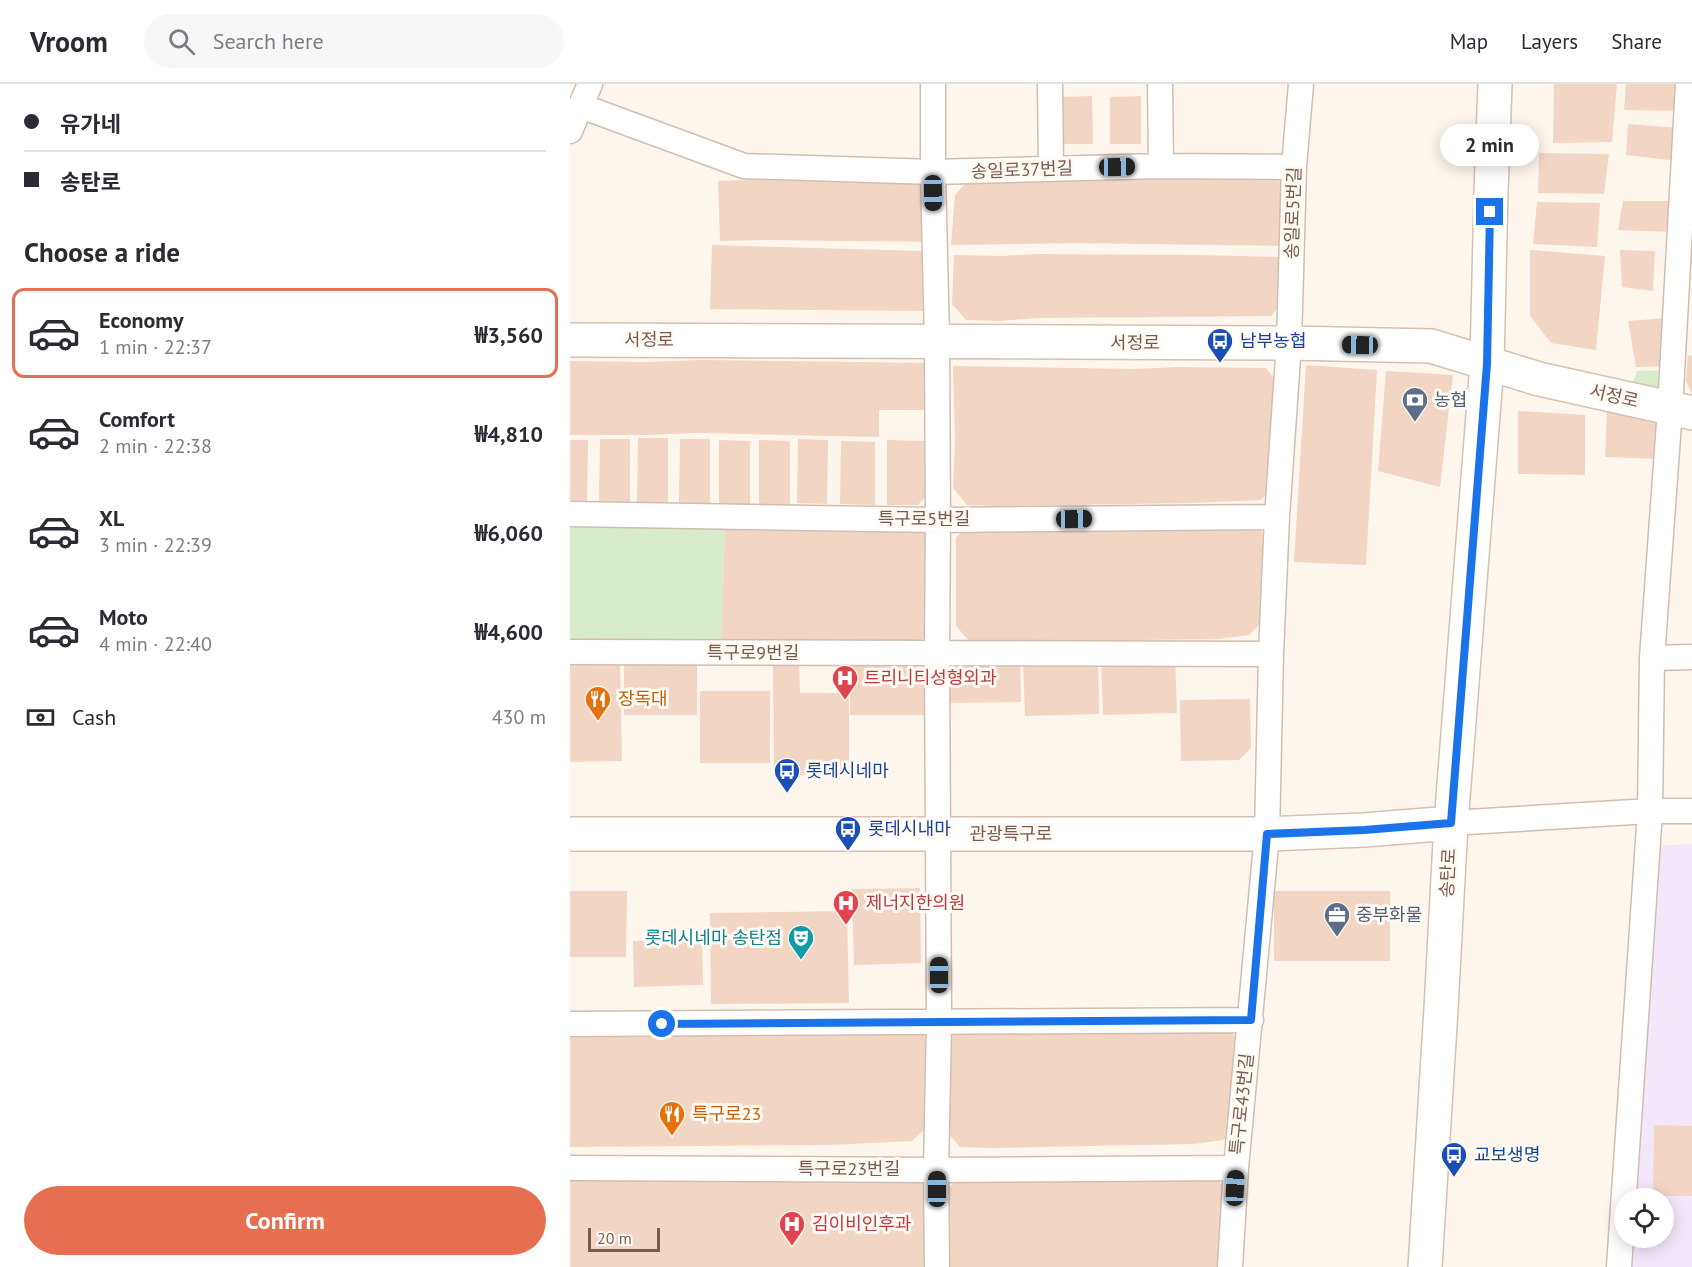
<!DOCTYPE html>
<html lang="en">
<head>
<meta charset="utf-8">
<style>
	body { margin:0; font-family:"PT Sans","Noto Sans KR",sans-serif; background:#f7f7f7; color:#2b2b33; height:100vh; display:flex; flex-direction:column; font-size:22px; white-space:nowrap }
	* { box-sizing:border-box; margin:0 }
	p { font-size:20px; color:#7c7c81 }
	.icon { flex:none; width:33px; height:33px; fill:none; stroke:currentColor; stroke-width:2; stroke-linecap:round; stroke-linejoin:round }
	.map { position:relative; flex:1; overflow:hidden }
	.side { display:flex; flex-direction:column; background:#fff; width:570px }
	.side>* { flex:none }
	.banner { display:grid; align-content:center; height:132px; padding:0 24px; background:#fff }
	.fabs { position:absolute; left:1044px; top:1104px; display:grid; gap:12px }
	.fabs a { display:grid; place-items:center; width:60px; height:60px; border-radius:50%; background:#fff; box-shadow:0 3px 15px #0003; font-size:30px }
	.scale { position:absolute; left:18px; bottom:15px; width:72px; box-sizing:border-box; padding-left:6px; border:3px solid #7a5c4d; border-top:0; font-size:16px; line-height:21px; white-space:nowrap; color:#7a5c4d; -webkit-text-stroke:4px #fffaf3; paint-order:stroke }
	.end { position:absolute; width:27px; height:27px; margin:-14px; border:8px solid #1a73e8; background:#fff; box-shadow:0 0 0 3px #fff }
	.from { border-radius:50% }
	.bubble { position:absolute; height:42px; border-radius:21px; background:#fff; box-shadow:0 3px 15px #0003; font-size:20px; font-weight:800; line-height:42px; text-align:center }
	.car { position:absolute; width:18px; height:36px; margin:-18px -9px; border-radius:8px; box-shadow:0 0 4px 2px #0007; background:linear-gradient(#222 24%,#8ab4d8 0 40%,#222 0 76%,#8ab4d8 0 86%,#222 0) }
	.banner b { display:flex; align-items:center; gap:21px; height:57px; font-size:22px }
	.banner b+b { border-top:2px solid #e1e1e2 }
	.banner i { width:15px; height:15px; background:#2b2b33 }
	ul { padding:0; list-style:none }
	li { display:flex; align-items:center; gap:18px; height:90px; margin:0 12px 9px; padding:0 12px; border:3px solid transparent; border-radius:12px }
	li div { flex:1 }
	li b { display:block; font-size:22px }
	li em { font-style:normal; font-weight:800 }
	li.current { border-color:#e76f51 }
	li>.icon { width:54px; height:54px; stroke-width:1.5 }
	h2 { padding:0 24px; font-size:27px; line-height:72px }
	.pay { display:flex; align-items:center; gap:15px; height:66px; padding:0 24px; font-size:22px }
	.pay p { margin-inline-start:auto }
	.action { display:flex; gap:12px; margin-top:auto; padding:12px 24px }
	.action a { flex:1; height:69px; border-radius:36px; background:#e76f51; color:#fff; font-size:24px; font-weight:800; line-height:69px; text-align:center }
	header { display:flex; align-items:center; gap:36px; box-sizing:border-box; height:84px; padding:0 30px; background:#fff; border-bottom:2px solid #e1e1e2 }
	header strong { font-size:28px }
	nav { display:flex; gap:33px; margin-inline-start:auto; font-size:21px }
	.search { width:420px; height:54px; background:#f7f7f7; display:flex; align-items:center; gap:15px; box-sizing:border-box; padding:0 21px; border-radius:33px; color:#7c7c81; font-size:22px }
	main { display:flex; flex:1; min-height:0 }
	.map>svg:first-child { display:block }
	.education { fill:#f3e8fa }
	.green { fill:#d8ecc9 }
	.building { fill:#f3d5c3 }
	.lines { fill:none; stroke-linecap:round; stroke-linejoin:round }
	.street-casing { stroke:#d1beb0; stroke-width:27 }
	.secondary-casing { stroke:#d6c0b0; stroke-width:36 }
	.street { stroke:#fff; stroke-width:24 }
	.secondary { stroke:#fff; stroke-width:33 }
	.route { stroke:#1a73e8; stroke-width:8 }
	.labels { text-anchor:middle; stroke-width:6; stroke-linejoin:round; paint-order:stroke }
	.street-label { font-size:18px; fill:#7a5c4d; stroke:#fffaf3 }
	.transit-label { font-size:18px; fill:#164399; stroke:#fffaf3; text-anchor:start }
	.service-label { font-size:18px; fill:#4e5e75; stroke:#fffaf3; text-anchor:start }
	.health-label { font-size:18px; fill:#be3a42; stroke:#fffaf3; text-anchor:start }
	.food-label { font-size:18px; fill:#c56008; stroke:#fffaf3; text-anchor:start }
	.culture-label { font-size:18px; fill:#0d838f; stroke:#fffaf3; text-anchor:end }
</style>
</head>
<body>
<header>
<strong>Vroom</strong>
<div class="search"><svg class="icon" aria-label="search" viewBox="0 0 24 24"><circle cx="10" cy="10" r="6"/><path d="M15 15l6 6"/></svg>Search here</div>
<nav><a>Map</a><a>Layers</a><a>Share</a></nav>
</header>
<main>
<section class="side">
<div class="banner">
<b><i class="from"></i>유가네</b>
<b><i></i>송탄로</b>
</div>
<h2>Choose a ride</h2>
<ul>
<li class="current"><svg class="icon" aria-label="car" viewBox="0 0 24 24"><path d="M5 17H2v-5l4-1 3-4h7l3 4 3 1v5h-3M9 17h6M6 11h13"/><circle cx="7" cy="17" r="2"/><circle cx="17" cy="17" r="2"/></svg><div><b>Economy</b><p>1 min · 22:37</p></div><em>₩3,560</em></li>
<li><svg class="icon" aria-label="car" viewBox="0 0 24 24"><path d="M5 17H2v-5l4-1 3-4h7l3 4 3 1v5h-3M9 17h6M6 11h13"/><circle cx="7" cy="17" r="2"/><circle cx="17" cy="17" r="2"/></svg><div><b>Comfort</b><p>2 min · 22:38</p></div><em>₩4,810</em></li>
<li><svg class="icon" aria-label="car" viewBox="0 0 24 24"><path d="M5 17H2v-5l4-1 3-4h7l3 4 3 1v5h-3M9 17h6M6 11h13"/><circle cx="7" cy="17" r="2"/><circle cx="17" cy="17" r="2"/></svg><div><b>XL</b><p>3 min · 22:39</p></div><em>₩6,060</em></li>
<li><svg class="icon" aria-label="car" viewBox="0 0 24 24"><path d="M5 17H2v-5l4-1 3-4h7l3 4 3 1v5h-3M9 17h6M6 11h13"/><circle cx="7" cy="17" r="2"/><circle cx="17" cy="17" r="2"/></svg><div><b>Moto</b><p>4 min · 22:40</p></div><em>₩4,600</em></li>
</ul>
<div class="pay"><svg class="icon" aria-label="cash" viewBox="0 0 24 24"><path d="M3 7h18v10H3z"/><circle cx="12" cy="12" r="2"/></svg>Cash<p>430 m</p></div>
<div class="action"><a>Confirm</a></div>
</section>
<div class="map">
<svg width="1122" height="1183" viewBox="0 0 1122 1183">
	<rect width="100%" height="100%" fill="#fdf6ec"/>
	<path class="education" d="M1122 760V1183H1058L1060 1154H1094V1114H1062L1080 762Z"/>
	<path class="green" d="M1097 286 1095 318 1059 310 1067 287Z
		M0 435 155 442 151 562 0 558Z"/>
	<path class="building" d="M984 0H1047L1042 58 983 59Z
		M1056 0H1109L1112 27 1054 26Z
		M522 12 523 60H492L491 13Z
		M571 12V60H540V13Z
		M1058 40 1111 44 1108 77 1056 71Z
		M969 69 1039 70 1034 110 968 109Z
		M628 93 707 94 720 110 719 162 506 159 381 161 385 111 395 100 425 97Z
		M230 94 348 95 363 115V158L192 156 150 157 148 97Z
		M1053 117H1104L1102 148 1048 146Z
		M967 118 1030 119 1027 163 963 160Z
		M142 161 352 167 353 227 140 225Z
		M960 166 1035 172 1026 266 981 259 960 232Z
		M1050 166 1085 167 1083 207 1052 203Z
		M467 170 628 171 715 173 711 220 701 232 467 234 430 237 396 236 382 220 384 171 432 172Z
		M1097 234 1096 282 1066 283 1058 237Z
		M1118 271 1122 272V310L1116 297Z
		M129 276 364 279 363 326H309V353L127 349 75 351H0V277L77 278Z
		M736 281 807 286 796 481 724 478Z
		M383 282 563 285 607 283 696 284 708 299 703 404 691 416 621 419 431 422 397 421 383 404 385 356Z
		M816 287 883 291 870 403 808 387Z
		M1037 326 1093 333 1090 375 1035 373Z
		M948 327 1015 331V391L948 390Z
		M68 354H98V418H67Z
		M30 355H60V419H29Z
		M110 355H140V419H109Z
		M228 355 258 356 257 420 227 419Z
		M0 356H18L17 420 0 419Z
		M149 356 180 357V420H149Z
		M189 356 220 357V420H189Z
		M317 356 357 357 356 412 348 421H317Z
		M271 357 305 358V421L270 420Z
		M682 435 693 450 691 539 679 551 648 555 400 558 386 542V454L401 436Z
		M155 442 351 443 361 458 360 548 348 559 151 562Z
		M605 571 607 629 533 631 531 573Z
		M528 572 529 630 455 632 453 574Z
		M450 573 451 618 377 619 376 574Z
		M343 576 355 594 356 631H280V577Z
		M50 577 52 677 0 678V578Z
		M127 580V631H54V581Z
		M203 580H229L230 609H279V691L204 692Z
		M130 607H200V679H130Z
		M680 615 681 664 669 676 611 677 610 616Z
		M350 804 351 879 284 881 282 805Z
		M0 807H57L56 873H0Z
		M704 807H820V877H704Z
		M277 827 279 919 141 920 140 829Z
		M132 856 133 901 64 903 63 857Z
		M346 940 357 956 355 1045 342 1057 259 1061 0 1063V942Z
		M656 940 667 956 665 1044 653 1056 624 1060 424 1064 390 1063 376 1047 377 959 391 941Z
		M1084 1041 1122 1042V1112H1083Z
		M346 1086 357 1102 355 1183H0V1088Z
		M642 1087 653 1103 651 1183H378V1106L393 1088Z"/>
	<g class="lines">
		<g class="street-casing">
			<path id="street" d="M363 0V88L367 258 368 436 367 570 369 939 366 1086 367 1183
				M480 0 481 85
				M590 0 591 82
				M11 22 174 82 363 88 591 82 724 83
				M0 47 20 0
				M0 430 368 436 707 433
				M0 568 701 570
				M1082 574 1122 573
				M881 739 1080 727H1122
				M0 940 681 936
				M0 1084 366 1086 666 1084
				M660 1183 666 1084 697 750 701 570 707 433 719 259 724 83 731 0
				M1049 1183 1080 727 1082 574 1100 325 1118 0"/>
		</g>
		<g class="secondary-casing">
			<path id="secondary" d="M0 256 719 259 861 262 969 295 1122 329
				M0 750H697L794 746 881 739
				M855 1183 871 925 881 739 917 280 921 108 925 0"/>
		</g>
		<use href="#street" class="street"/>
		<use href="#secondary" class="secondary"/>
	</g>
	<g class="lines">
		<path class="route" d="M92 940 681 936 697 750 794 746 881 739 917 280 920 128"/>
	</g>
	<defs>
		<g id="bus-pin" transform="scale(1.35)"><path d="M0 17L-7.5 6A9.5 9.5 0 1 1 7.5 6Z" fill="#1a4fb4" stroke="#fffaf3"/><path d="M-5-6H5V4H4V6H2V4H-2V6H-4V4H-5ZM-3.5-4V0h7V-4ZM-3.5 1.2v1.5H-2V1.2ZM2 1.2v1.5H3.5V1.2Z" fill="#fff"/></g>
		<g id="bank-pin" transform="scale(1.35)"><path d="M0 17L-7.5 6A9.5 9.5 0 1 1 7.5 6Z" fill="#5c6f8a" stroke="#fffaf3"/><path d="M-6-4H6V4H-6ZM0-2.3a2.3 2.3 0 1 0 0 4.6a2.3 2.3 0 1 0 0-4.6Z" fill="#fff"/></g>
		<g id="hospital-pin" transform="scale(1.35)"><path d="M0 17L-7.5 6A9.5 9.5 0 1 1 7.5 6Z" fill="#e0444e" stroke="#fffaf3"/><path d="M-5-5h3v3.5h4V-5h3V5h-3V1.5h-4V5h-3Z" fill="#fff"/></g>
		<g id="restaurant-pin" transform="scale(1.35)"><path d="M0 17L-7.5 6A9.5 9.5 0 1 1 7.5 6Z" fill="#e8710a" stroke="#fffaf3"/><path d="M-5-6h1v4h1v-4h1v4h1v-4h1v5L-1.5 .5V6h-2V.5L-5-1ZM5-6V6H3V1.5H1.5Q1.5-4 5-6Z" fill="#fff"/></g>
		<g id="office-pin" transform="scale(1.35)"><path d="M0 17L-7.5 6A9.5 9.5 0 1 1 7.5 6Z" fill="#5c6f8a" stroke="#fffaf3"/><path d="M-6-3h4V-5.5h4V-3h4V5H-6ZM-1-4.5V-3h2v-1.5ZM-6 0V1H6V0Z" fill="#fff"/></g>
		<g id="theatre-pin" transform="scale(1.35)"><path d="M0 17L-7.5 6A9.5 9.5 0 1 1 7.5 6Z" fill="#0f9aa8" stroke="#fffaf3"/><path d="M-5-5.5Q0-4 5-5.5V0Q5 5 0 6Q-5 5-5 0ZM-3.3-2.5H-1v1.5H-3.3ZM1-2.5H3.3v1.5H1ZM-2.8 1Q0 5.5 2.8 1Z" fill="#fff"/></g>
	</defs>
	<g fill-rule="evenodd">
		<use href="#bus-pin" x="650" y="257"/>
		<use href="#bank-pin" x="845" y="316"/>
		<use href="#hospital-pin" x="275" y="594"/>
		<use href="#restaurant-pin" x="28" y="615"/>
		<use href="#bus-pin" x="217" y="687"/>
		<use href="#bus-pin" x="278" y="745"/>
		<use href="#hospital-pin" x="276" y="819"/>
		<use href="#office-pin" x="767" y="831"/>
		<use href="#theatre-pin" x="231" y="854"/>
		<use href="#restaurant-pin" x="102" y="1030"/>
		<use href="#bus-pin" x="884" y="1071"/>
		<use href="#hospital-pin" x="222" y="1140"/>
	</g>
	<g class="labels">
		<g class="street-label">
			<text transform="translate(452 86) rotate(-2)" y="6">송일로37번길</text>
			<text transform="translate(723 129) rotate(-88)" y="6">송일로5번길</text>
			<text x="79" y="262">서정로</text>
			<text x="565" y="265">서정로</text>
			<text transform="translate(1044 312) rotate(13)" y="6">서정로</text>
			<text x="354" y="441">특구로5번길</text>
			<text x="183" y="575">특구로9번길</text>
			<text x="441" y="756">관광특구로</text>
			<text transform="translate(878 789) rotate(-87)" y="6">송탄로</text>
			<text transform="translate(672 1020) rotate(-84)" y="6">특구로43번길</text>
			<text x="279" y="1091">특구로23번길</text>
		</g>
		<g class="transit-label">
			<text x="670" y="263">남부농협</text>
			<text x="236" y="693">롯데시네마</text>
			<text x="298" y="751">롯데시내마</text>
			<text x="904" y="1077">교보생명</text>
		</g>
		<g class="service-label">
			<text x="864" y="322">농협</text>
			<text x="786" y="837">중부화물</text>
		</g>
		<g class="health-label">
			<text x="294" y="600">트리니티성형외과</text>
			<text x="296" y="825">제너지한의원</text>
			<text x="242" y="1146">김이비인후과</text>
		</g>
		<g class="food-label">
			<text x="48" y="621">장독대</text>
			<text x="122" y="1036">특구로23</text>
		</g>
		<g class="culture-label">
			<text x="212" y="860">롯데시네마 송탄점</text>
		</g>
	</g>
</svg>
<div class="fabs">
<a><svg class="icon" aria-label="locate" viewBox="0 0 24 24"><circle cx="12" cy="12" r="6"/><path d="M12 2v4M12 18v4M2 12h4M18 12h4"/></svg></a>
</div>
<div class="scale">20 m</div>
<i class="end from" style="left:92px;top:940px"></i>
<i class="end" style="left:920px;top:128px"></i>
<div class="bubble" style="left:870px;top:40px;width:99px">2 min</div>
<i class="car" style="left:547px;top:83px;rotate:89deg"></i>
<i class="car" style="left:363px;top:109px;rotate:179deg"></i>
<i class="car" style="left:790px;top:261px;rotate:271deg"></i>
<i class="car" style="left:504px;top:435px;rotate:89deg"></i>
<i class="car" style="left:369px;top:891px;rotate:0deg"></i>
<i class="car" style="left:665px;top:1104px;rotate:3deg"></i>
<i class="car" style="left:367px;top:1105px;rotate:0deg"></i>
</div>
</main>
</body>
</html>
